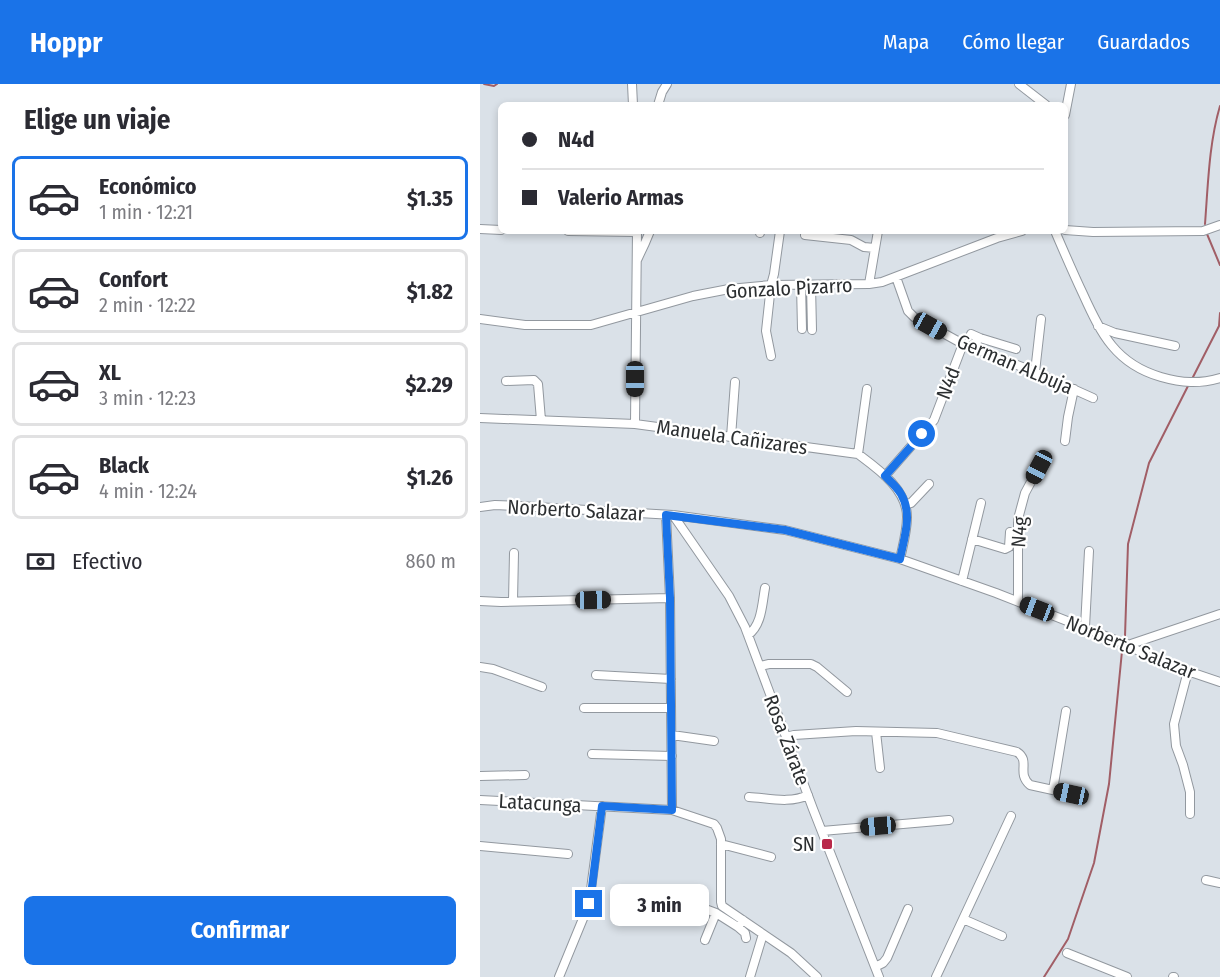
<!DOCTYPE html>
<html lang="es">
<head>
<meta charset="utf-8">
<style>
	body { margin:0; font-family:"Fira Sans Condensed",sans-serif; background:#f2f2f3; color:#2b2b33; height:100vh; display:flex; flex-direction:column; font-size:22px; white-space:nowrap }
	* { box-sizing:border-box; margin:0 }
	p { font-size:20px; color:#7c7c81 }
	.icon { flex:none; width:33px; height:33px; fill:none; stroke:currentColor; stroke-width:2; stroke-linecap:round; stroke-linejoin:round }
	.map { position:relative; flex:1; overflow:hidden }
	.details { display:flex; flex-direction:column; background:#fff; width:480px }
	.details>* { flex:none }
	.hud { position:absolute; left:18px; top:18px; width:570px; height:132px; border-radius:9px; box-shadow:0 3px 9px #0003; display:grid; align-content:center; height:132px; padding:0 24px; background:#fff }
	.end { position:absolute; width:27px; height:27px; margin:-14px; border:8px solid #1a73e8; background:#fff; box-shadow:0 0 0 3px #fff }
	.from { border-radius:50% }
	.bubble { position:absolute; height:42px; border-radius:9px; background:#fff; box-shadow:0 3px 9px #0003; font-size:20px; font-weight:700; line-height:42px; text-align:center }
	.car { position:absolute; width:18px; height:36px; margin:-18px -9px; border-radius:8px; box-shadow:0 0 4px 2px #0007; background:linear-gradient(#222 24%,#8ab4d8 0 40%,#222 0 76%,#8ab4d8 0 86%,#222 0) }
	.hud b { display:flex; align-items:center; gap:21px; height:57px; font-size:22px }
	.hud b+b { border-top:2px solid #e1e1e2 }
	.hud i { width:15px; height:15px; background:#2b2b33 }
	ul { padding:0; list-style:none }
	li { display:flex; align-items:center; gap:18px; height:84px; margin:0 12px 9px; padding:0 12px; border:3px solid #e1e1e2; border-radius:9px }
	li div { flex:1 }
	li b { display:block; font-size:22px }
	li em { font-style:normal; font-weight:700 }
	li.selected { border-color:#1a73e8 }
	li>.icon { width:54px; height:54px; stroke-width:1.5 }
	h2 { padding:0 24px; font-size:27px; line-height:72px }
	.pay { display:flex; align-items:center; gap:15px; height:66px; padding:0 24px; font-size:22px }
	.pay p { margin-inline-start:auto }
	.button { display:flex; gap:12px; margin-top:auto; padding:12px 24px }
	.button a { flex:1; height:69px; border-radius:9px; background:#1a73e8; color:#fff; font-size:24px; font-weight:700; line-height:69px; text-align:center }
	header { display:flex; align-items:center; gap:36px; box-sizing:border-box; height:84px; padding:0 30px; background:#1a73e8; color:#fff }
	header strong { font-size:28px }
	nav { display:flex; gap:33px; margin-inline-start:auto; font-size:21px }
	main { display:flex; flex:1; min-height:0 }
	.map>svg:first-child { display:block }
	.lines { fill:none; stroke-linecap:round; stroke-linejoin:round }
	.stream { stroke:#a15e66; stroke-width:2 }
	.street-casing { stroke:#92989f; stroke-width:10 }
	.street { stroke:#fff; stroke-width:8 }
	.route { stroke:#1a73e8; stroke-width:8 }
	.poi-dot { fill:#b92849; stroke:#fff; stroke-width:2 }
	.labels { text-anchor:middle; stroke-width:4.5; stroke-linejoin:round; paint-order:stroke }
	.street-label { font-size:20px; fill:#2c2f31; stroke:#fff }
	.poi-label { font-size:20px; fill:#2c2f31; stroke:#fff; text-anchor:end }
</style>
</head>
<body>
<header>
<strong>Hoppr</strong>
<nav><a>Mapa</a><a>Cómo llegar</a><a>Guardados</a></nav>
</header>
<main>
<section class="details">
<h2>Elige un viaje</h2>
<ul>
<li class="selected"><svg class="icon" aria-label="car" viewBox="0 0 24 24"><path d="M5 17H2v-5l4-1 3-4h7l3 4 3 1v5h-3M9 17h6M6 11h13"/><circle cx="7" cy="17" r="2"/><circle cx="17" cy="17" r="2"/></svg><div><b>Económico</b><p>1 min · 12:21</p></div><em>$1.35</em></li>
<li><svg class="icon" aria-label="car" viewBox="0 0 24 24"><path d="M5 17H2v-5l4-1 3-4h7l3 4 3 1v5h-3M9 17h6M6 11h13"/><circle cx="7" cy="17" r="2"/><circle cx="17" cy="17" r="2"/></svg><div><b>Confort</b><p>2 min · 12:22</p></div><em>$1.82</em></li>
<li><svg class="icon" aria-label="car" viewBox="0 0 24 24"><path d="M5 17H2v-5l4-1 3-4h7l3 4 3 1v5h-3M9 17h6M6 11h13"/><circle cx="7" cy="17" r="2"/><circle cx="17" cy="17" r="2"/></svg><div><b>XL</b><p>3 min · 12:23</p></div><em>$2.29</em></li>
<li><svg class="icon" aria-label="car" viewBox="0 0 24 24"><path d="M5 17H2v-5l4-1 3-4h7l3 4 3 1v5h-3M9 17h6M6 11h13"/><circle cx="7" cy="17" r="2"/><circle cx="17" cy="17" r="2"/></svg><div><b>Black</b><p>4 min · 12:24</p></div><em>$1.26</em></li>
</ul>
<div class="pay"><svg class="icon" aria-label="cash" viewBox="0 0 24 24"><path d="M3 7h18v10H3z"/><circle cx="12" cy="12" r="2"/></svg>Efectivo<p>860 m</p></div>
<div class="button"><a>Confirmar</a></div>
</section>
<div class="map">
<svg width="740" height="893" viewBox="0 0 740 893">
	<rect width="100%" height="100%" fill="#dae1e8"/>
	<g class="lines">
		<path class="stream" d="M4 0 14 2 17 0
			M725 140C728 101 729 59 740 22
			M727 150 740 181
			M712 295 739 242 740 229
			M645 552 648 460 669 379 709 300
			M564 893 588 855 614 779 629 700 642 567"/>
		<g class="street-casing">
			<path id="street" d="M152 0 153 21
				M539 0 566 21
				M178 21 182 8 187 0
				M585 31 591 0
				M0 145 21 146
				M585 146 613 148 723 147 740 141
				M88 147 157 148
				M575 147C584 168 593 189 603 210 621 250 636 280 681 293 702 299 719 300 740 294
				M280 149V147
				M325 151 371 156 384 163 395 164
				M157 176 165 159 170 147
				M416 193 428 227 434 233 483 260 555 288 613 314
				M389 200 398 147
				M321 201 322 245
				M331 201 332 246
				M0 235 45 241H111L213 212 249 205 291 201 389 200 402 198 517 154 542 147
				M618 242 635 249 695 262
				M491 250 500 254
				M490 263 500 254 536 265
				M291 272 286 247 291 201 294 190 300 147
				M555 288 561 235
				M26 297 54 296 58 300 61 336
				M0 334 155 340 378 370C398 385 427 405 427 433 427 447 423 461 420 475
				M155 340 157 147
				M251 353 255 298
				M585 357 588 333 594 305
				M378 370 387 305
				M405 392 454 336 483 260
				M426 420 431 419 449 400
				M0 423 15 421 39 422 193 431 305 446 420 475 516 509 648 561 675 576 740 598
				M186 431 190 514 192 726
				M193 431 249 512 265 543 333 725 399 893
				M492 455 525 465 529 463 530 448
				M482 497 501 419
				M0 517 21 518 190 514
				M33 517 34 469
				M538 517V435L545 409 559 383
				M605 543 609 467
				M268 551C282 541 282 520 285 504
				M648 561 740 530
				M280 582 289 580H331L337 583 367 608
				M0 583 13 585 62 603
				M708 587 694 640 696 662 703 681 710 708V730
				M116 591 191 595
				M104 624H191
				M396 648 400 684
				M192 651 234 657
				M306 653 314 651 376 647 457 649 537 668C551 677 536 689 550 701L591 710
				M112 670 192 672
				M0 692 45 691
				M573 706 586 627
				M269 713C288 714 310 720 328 711
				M0 716 192 726 234 740 237 744 241 755V818L242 822 311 869 337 893
				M342 747 469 736
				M241 760 291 773
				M0 762 88 770
				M726 796 740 799
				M220 823 236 829
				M483 835 522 852
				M258 843 265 849 266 854
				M225 856 236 829 258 843 263 836
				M587 869 647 893
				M395 883 403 879 407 874 428 825
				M79 893 109 820 122 722
				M270 893 283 850
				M456 893 531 732
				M693 893H694"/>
		</g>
		<use href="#street" class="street"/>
	</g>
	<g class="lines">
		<path class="route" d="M109 820 111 811 122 722 192 726 190 514 186 431 305 446 420 475C424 454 433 430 421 410 417 403 410 397 405 392L442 350"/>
	</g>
	<rect class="poi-dot" x="341" y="754" width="12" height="12" rx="3"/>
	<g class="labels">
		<g class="street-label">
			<text transform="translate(309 204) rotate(-3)" y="7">Gonzalo Pizarro</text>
			<text transform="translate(535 280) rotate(23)" y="7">German ALbuja</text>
			<text transform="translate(468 299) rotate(-69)" y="7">N4d</text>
			<text transform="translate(252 353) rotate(8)" y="7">Manuela Cañizares</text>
			<text transform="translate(96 426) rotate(3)" y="7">Norberto Salazar</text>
			<text transform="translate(539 448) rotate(-86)" y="7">N4g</text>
			<text transform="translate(651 563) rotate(22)" y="7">Norberto Salazar</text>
			<text transform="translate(307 656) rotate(69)" y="7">Rosa Zárate</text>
			<text transform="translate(60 719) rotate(3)" y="7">Latacunga</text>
		</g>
		<g class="poi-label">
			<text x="335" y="767">SN</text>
		</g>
	</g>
</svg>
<i class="end from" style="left:442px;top:350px"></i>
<i class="end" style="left:109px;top:820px"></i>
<div class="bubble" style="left:130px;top:800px;width:99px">3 min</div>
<i class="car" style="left:450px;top:242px;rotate:119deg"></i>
<i class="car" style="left:155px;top:295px;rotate:180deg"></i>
<i class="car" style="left:559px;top:383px;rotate:208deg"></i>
<i class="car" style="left:113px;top:516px;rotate:89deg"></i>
<i class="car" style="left:557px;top:525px;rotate:291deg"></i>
<i class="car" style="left:591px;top:710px;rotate:282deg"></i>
<i class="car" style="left:398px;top:742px;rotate:265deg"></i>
<div class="hud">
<b><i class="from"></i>N4d</b>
<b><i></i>Valerio Armas</b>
</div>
</div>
</main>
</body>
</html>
